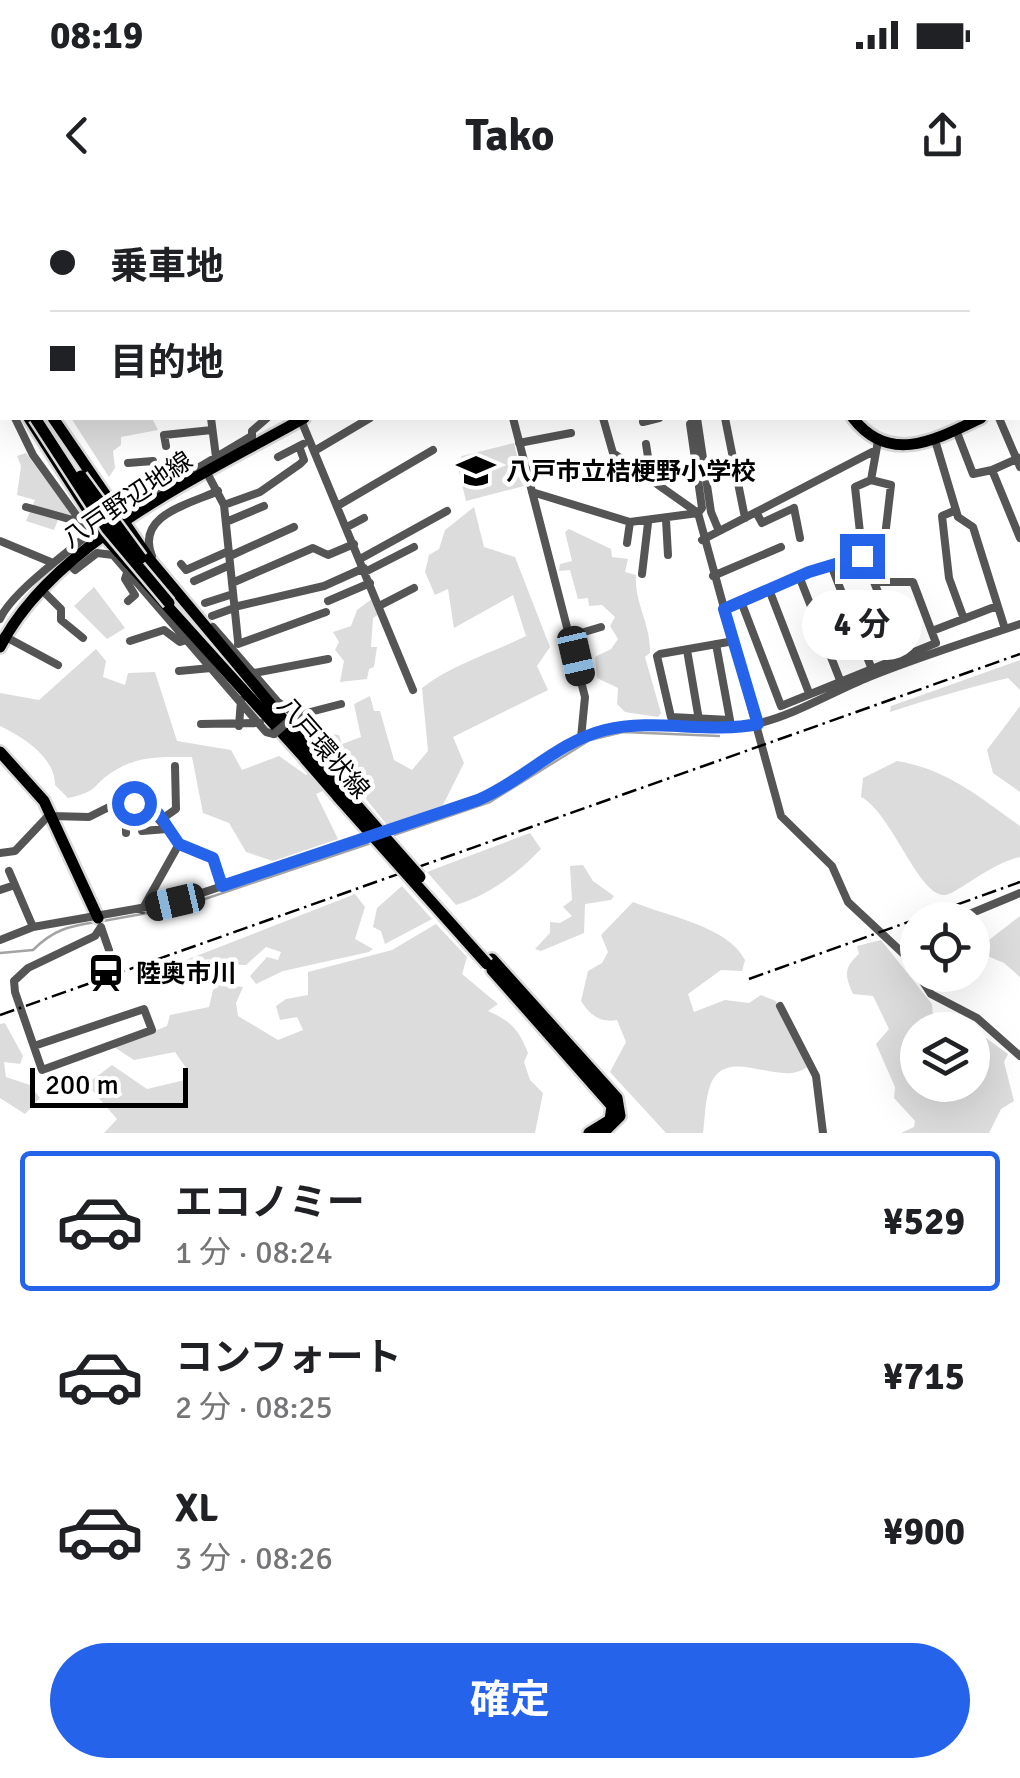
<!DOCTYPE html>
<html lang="ja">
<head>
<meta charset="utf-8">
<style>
	body { margin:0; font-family:Signika,"Noto Sans JP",sans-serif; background:#f2f2f2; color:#202124; height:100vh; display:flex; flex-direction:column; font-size:38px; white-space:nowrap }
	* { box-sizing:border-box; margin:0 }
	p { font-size:32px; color:#757577 }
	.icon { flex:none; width:55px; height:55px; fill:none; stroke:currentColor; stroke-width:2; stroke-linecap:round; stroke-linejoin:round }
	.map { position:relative; height:933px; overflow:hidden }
	.drawer { display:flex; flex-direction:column; background:#fff; flex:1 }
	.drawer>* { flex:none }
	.banner { position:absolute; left:0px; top:0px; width:1020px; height:220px; box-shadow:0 10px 40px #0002; display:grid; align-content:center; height:220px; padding:0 50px; background:#fff }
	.fabs { position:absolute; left:900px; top:702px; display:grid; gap:20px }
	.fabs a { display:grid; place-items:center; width:90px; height:90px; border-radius:50%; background:#fff; box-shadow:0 10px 40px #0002; font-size:50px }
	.scale { position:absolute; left:30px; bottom:25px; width:158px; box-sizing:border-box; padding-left:10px; border:5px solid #000; border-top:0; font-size:28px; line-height:35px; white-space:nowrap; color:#000; -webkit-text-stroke:8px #fff; paint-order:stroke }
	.end { position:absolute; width:45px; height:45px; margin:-22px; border:12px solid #2563eb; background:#fff; box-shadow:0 0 0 5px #fff }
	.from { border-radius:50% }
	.bubble { position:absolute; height:70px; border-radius:35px; background:#fff; box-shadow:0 10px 40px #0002; font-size:32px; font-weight:700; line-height:70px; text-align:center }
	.car { position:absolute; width:30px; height:60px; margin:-30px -15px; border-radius:12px; box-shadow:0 0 8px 2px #0007; background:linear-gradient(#222 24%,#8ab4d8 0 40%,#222 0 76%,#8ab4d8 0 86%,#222 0) }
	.banner b { display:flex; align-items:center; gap:35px; height:95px; font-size:38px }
	.banner b+b { border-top:2px solid #e0e0e0 }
	.banner i { width:25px; height:25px; background:#202124 }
	ul { padding:18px 0 0; list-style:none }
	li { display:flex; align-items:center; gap:30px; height:140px; margin:0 20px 15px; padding:0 30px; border:5px solid transparent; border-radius:10px }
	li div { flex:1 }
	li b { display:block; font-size:38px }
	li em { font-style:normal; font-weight:700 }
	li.active { border-color:#2563eb }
	li>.icon { width:90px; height:90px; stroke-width:1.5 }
	.button { display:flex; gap:20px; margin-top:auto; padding:20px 50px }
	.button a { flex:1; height:115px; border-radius:60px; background:#2563eb; color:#fff; font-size:40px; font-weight:700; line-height:115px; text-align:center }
	.status { display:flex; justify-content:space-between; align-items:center; height:70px; padding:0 50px; background:#fff; direction:ltr }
	.status svg { height:28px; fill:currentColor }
	header { display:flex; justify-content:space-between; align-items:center; height:130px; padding:0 50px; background:#fff; font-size:45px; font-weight:700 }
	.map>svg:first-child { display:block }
	.green { fill:#dcdcdc }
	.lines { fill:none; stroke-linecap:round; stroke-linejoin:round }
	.stream { stroke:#a3a3a3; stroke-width:2.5 }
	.major-casing { stroke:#dbdbdb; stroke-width:16 }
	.minor { stroke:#555; stroke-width:8 }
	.major { stroke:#000; stroke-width:11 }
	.rail { stroke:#000; stroke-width:2.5; stroke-dasharray:15 5 2.5 5; stroke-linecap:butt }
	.major-bridge-casing { stroke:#dbdbdb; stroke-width:16; stroke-linecap:butt }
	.minor-bridge { stroke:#555; stroke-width:8 }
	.major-bridge { stroke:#000; stroke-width:11 }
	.route { stroke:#2563eb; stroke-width:12 }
	.labels { text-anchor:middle; stroke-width:9; stroke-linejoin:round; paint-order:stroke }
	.poi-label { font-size:25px; font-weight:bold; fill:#000; stroke:#fff; text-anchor:start }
	.street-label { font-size:25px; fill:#000; stroke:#fff }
</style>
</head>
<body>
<div class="status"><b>08:19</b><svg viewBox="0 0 49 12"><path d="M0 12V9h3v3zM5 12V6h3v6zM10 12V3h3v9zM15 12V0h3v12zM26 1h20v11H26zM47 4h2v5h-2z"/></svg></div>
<header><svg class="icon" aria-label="back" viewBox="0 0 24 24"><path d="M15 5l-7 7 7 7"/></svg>Tako<svg class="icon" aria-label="share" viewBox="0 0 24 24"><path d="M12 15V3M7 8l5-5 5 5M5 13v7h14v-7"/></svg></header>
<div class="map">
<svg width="1020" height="933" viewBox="0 0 1020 933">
	<rect width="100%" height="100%" fill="#fff"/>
	<path class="green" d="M71 218H152L158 230 121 237V245L113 251 115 268 109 277Z
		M514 243 524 286 466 301 457 264 462 256Z
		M26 253 74 318 60 315 54 330 26 321 35 300 17 295 21 266 17 256Z
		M474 307 484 347 515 357 550 447 537 466 548 490 453 537 464 563 443 605 387 625 350 579 316 594 338 639 273 661 246 652 229 623 203 613 192 557C163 557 139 555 114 571 91 585 101 591 68 598L55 585C55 557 23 537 0 526V493L39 500 96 449 106 461 103 477 125 485 128 473 155 472 177 541 231 550 242 570 279 556 306 575 330 562 325 546 332 534 339 535 342 544 361 537 354 504 370 496 374 511H380L394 560 412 570 428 551 422 488C453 464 490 454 526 436L513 395 454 428 448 389 435 395 425 372 429 355 439 349 445 330Z
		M569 329 611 349 612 357 628 359 625 372 636 375C634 403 651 424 650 453L645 457 661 513 658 517 625 512 617 504 618 488 597 478 595 457 611 449 618 439 610 426 615 417 602 405 589 406 588 398 578 399 570 370 559 371 560 364 572 361 565 332Z
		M94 387 125 428 107 439 74 406Z
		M373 398 379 414 373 418 371 447H377L374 467 369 469 367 479 340 482 344 461 335 450 339 442 333 432 351 426 357 410Z
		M1020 460V490L1008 478C967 488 930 499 890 512L891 506Z
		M1020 506V592L993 573 987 550Z
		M897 561C947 569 981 598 1020 626V657C992 662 956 695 944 695 918 695 891 612 861 597L863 578Z
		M530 633 541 649C517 674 489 695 456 705L427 672Z
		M583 665 593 681 614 696 611 700 585 704 584 733 541 751 535 749 550 733V722L560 723 572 716 563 707 572 700 570 666Z
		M402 686 432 719 385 744 381 731 373 727 377 708Z
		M355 694 365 707 355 739 373 749 369 752 283 771 256 784 250 776 267 757 278 760 281 752 266 747 246 765 216 764 210 774 189 779 183 770 152 778 150 774Z
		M633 702C666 716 728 726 745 760L742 771 721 770 688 794 694 812 725 800 749 803 761 795 776 801 807 867C779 889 726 842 710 886 705 900 705 918 703 933H666L610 872 626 842 617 820C600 823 590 815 581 801L588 771 602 763 608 752 601 735Z
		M1020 716V777L1004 763 983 754 985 743Z
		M436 724 467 757 462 774 498 804 488 811C511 821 519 830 528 853L524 862 530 880 543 893 535 933H104L117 919 90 888 88 883 112 865 147 889 185 880 186 868 175 852 134 860 114 847 167 826 170 815 209 807 213 790 220 784 243 787 236 803 238 816 278 840 303 830 297 817 280 820 276 806 286 799 308 795V772L392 750Z
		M881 740 932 804 934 830H918V885H972L979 833 1008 854 1004 862 1014 901 1001 909 989 933H901L914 927 915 921 894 898 895 887 876 844 889 829 873 796 853 794C845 776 843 768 859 754L857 746Z
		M5 823 23 856 20 864 4 862 6 877 30 885 40 898 25 914 0 898V824Z"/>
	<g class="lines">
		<path class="stream" d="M391 636 490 602 590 540 623 532 719 536
			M103 721 181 707 374 642
			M0 753 33 750C53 730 69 726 96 722"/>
		<g class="major-casing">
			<path id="major" d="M0 119 2 124
				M0 136 2 141
				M0 152 2 157
				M0 165 2 170
				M1018 200 1020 198
				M29 218 105 337 310 564
				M53 218 150 360 324 568
				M853 218C890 266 937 239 981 218
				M0 447C53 342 205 274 304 218
				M0 552 44 601 98 718
				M305 559 338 597
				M320 564 347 594
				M492 759 617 898 620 916 603 933
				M492 770 612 906 610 920 589 933"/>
		</g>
		<path class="minor" d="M76 0 79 2
			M458 0 465 2
			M508 0 509 2
			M606 0V2
			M393 2 410 0
			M437 2 442 0
			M532 2 534 0
			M682 2 686 0
			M0 80 2 85
			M0 97 2 102
			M0 191 2 195
			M211 218 216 257
			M513 218 585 497 581 538
			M603 218 613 253 698 313 781 616 832 666 848 702 907 757 931 794 977 818 1020 856
			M697 218 711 312 719 331
			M725 218 745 318
			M999 218 1020 267
			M301 220 413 490
			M643 222 659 218
			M956 230 973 274 992 270 1020 338
			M252 240V231L267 218
			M935 240 958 317 973 327 1005 429
			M878 241 871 280 855 287 864 369 874 382 903 455
			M519 243 571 233
			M166 246 164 235 212 230
			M316 250 370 218
			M278 257 303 244
			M128 263 153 261 159 291
			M992 270 1019 258
			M207 273 224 305 238 441
			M527 274 561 267 563 278
			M641 274 650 270 646 244
			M871 280 891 285 886 328
			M532 292 630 322 698 313 702 308 690 224 698 218
			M111 298 134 306 250 237
			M224 305 260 292 300 264 304 260 299 246
			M339 305 433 250
			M26 307 87 324
			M794 308 800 338
			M956 310 942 316 949 378 964 419
			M756 312 762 323 794 308
			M666 320 668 355
			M226 322 264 306
			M347 327 364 318
			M702 340 876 250
			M0 341 53 363
			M627 343 630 322
			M152 356C135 315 190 304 218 291
			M230 356 294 327
			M360 359 447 311
			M69 364 75 370 97 353 113 355 266 532 274 534
			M181 364 186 370 229 351
			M831 365 871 467
			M365 372 414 347
			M127 373 125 379 135 395 128 401
			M642 374 648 323
			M713 376 781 347
			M799 376 840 480
			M194 381 230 365
			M232 383 313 348 328 355 354 344
			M41 389 61 409V420L83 438
			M770 392 809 493
			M328 401 370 383
			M205 403 233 394
			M742 404 781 506 936 443 913 382H874
			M379 406 414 388
			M234 407 324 386 364 368
			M724 409 809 372 861 355
			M212 416 234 408
			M0 419C11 394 60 358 83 339L87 330 33 255 15 218
			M213 427 278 502 292 512V518
			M932 431 997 406
			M4 436 58 465
			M571 436 601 427
			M130 441 164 430 180 442 187 440
			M238 444 326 412
			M716 444 730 520 671 517 657 456 660 454 734 441
			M687 450 699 520
			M179 471 211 468
			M254 473 328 459
			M295 516 341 504
			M201 524 260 523
			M239 526 241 500
			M52 616 89 617 119 602 149 608 179 644 213 658 222 687
			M162 619 176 609 175 566
			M142 631 167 629
			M126 633V602
			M0 653 15 651 51 613
			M9 671 33 727
			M0 690 15 685
			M142 710 179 644
			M955 720 1020 693
			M101 727 109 750
			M0 740 33 727 175 702 478 600C518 583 549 549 590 535 644 516 701 537 756 524 795 515 832 492 869 477 918 457 970 441 1020 424
			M780 806 816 876 823 933
			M34 846 144 809 152 830 42 870 15 792 14 781 28 768 95 736 101 727"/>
		<use href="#major" class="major"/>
		<path class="rail" d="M749 779 1020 682
			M0 815 1020 454"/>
		<g class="major-bridge-casing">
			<path id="major-bridge" d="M35 218 107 329 169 403
				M81 276 141 358
				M347 594 420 677
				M338 597 487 764"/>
		</g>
		<path class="minor-bridge" d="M274 534 292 518"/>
		<use href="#major-bridge" class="major-bridge"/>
	</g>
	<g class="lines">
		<path class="route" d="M134 603 158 613 179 644 213 658 222 686 478 600C523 581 557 542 605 530 655 518 708 534 758 524L724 409 809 372 862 356"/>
	</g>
	<defs>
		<g id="school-bare" transform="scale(3)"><path d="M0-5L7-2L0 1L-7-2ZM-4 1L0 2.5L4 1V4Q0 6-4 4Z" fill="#000" stroke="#fff" stroke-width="2.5" paint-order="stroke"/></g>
		<g id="station-bare" transform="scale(3)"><path d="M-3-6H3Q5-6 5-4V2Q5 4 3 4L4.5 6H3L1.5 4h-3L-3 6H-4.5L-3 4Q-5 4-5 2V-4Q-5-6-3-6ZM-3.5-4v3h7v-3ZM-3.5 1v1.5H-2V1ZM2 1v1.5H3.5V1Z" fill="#000" stroke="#fff" stroke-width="2.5" paint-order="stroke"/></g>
	</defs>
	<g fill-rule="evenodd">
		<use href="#school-bare" x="476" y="271"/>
		<use href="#station-bare" x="106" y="773"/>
	</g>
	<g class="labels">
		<g class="poi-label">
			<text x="506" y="280">八戸市立桔梗野小学校</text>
			<text x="136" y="782">陸奥市川</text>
		</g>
		<g class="street-label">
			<text transform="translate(127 299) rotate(-34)" y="9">八戸野辺地線</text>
			<text transform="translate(324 547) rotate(49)" y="9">八戸環状線</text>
		</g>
	</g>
</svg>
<div class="fabs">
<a><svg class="icon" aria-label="locate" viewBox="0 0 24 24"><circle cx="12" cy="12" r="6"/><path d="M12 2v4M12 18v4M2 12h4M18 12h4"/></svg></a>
<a><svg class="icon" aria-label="layers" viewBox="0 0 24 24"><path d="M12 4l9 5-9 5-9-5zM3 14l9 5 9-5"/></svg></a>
</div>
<div class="scale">200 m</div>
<i class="end from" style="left:134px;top:603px"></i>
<i class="end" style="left:862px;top:356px"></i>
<div class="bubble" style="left:802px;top:390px;width:120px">4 分</div>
<i class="car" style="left:576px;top:456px;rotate:167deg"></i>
<i class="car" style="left:175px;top:702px;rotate:257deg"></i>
<div class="banner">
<b><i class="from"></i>乗車地</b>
<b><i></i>目的地</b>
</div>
</div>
<section class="drawer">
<ul>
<li class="active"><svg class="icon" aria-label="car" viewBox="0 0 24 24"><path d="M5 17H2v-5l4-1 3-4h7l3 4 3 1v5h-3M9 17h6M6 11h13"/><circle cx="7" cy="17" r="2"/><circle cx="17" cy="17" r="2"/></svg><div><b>エコノミー</b><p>1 分 · 08:24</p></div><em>¥529</em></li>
<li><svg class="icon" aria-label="car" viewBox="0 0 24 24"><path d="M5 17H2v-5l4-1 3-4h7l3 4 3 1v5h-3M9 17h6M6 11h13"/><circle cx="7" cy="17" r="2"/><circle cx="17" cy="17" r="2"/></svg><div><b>コンフォート</b><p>2 分 · 08:25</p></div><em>¥715</em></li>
<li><svg class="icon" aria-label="car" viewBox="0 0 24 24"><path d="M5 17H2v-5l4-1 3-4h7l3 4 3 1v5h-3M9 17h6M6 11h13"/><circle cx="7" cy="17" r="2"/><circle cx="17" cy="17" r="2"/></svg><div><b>XL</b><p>3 分 · 08:26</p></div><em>¥900</em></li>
</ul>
<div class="button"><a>確定</a></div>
</section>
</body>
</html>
